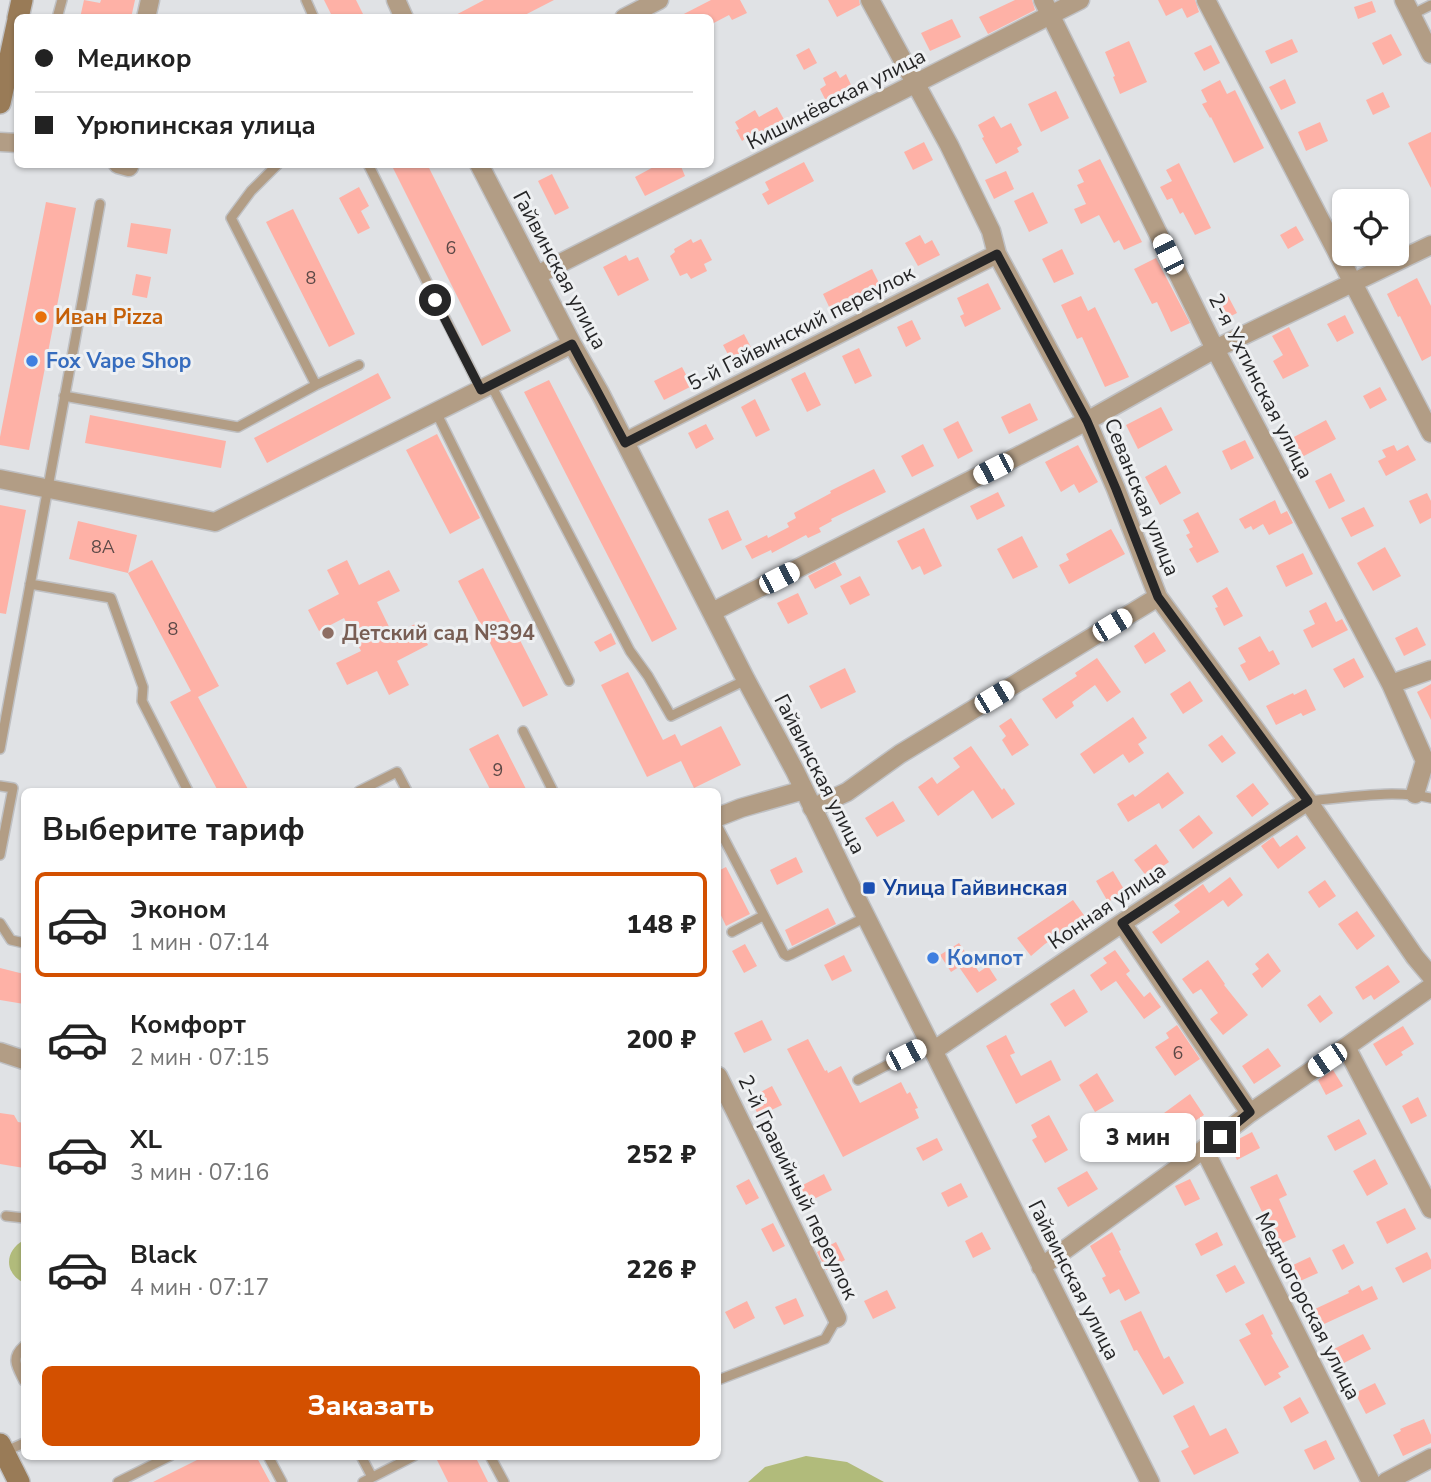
<!DOCTYPE html>
<html lang="ru">
<head>
<meta charset="utf-8">
<style>
	body { margin:0; font-family:"Nunito Sans",sans-serif; background:#f2f2f2; color:#222; height:100vh; display:flex; flex-direction:column; font-size:26px; white-space:nowrap }
	* { box-sizing:border-box; margin:0 }
	p { font-size:23px; color:#767676 }
	.icon { flex:none; width:38px; height:38px; fill:none; stroke:currentColor; stroke-width:2; stroke-linecap:round; stroke-linejoin:round }
	.map { position:relative; flex:1; overflow:hidden }
	.details { position:absolute; left:21px; top:788px; width:700px; height:672px; display:flex; flex-direction:column; background:#fff; border-radius:10px; box-shadow:0 2px 5px #0004 }
	.details>* { flex:none }
	.banner { position:absolute; left:14px; top:14px; width:700px; height:154px; border-radius:10px; box-shadow:0 2px 5px #0004; display:grid; align-content:center; height:154px; padding:0 21px; background:#fff }
	.controls { position:absolute; left:1332px; top:189px; display:grid; gap:14px }
	.controls a { display:grid; place-items:center; width:77px; height:77px; border-radius:10px; background:#fff; box-shadow:0 2px 5px #0004; font-size:35px }
	.end { position:absolute; width:32px; height:32px; margin:-16px; border:9px solid #262627; background:#fff; box-shadow:0 0 0 4px #fff }
	.from { border-radius:50% }
	.bubble { position:absolute; height:49px; border-radius:10px; background:#fff; box-shadow:0 2px 5px #0004; font-size:23px; font-weight:800; line-height:49px; text-align:center }
	.car { position:absolute; width:21px; height:42px; margin:-21px -10px; border-radius:9px; box-shadow:0 0 5px 2px #0007; background:linear-gradient(#fff 24%,#345 0 40%,#fff 0 76%,#345 0 86%,#fff 0) }
	.banner b { display:flex; align-items:center; gap:24px; height:66px; font-size:26px }
	.banner b+b { border-top:2px solid #e0e0e0 }
	.banner i { width:18px; height:18px; background:#222 }
	ul { padding:0; list-style:none }
	li { display:flex; align-items:center; gap:21px; height:105px; margin:0 14px 10px; padding:0 7px; border:4px solid transparent; border-radius:10px }
	li div { flex:1 }
	li b { display:block; font-size:26px }
	li em { font-style:normal; font-weight:800 }
	li.on { border-color:#d35000 }
	li>.icon { width:63px; height:63px; stroke-width:1.5 }
	h2 { padding:0 21px; font-size:32px; line-height:84px }
	.primary-button { display:flex; gap:14px; margin-top:auto; padding:14px 21px }
	.primary-button a { flex:1; height:80px; border-radius:10px; background:#d35000; color:#fff; font-size:28px; font-weight:800; line-height:80px; text-align:center }
	.map>svg:first-child { display:block }
	.green { fill:#b1bb7b }
	.building { fill:#feb1a6 }
	.lines { fill:none; stroke-linecap:round; stroke-linejoin:round }
	.lane-casing { stroke:#bfc0c3; stroke-width:12 }
	.street-casing { stroke:#bfc0c3; stroke-width:21 }
	.secondary-casing { stroke:#bfc0c3; stroke-width:24 }
	.lane { stroke:#b29d85; stroke-width:9 }
	.street { stroke:#b29d85; stroke-width:18 }
	.secondary { stroke:#997b57; stroke-width:21 }
	.route { stroke:#262627; stroke-width:9 }
	.food-dot { fill:#e8710a; stroke:#eef0f2; stroke-width:2.5 }
	.shop-dot { fill:#3f7fe0; stroke:#eef0f2; stroke-width:2.5 }
	.education-dot { fill:#8d6e63; stroke:#eef0f2; stroke-width:2.5 }
	.transit-dot { fill:#1a4fb4; stroke:#eef0f2; stroke-width:2.5 }
	.labels { text-anchor:middle; stroke-width:6; stroke-linejoin:round; paint-order:stroke }
	.number-label { font-size:18px; fill:#5c4947 }
	.street-label { font-size:21px; fill:#262627; stroke:#eef0f2 }
	.food-label { font-size:21px; font-weight:bold; fill:#c56008; stroke:#eef0f2; text-anchor:start }
	.shop-label { font-size:21px; font-weight:bold; fill:#366cbe; stroke:#eef0f2; text-anchor:start }
	.education-label { font-size:21px; font-weight:bold; fill:#785e54; stroke:#eef0f2; text-anchor:start }
	.transit-label { font-size:21px; font-weight:bold; fill:#164399; stroke:#eef0f2; text-anchor:start }
</style>
</head>
<body>
<div class="map">
<svg width="1431" height="1482" viewBox="0 0 1431 1482">
	<rect width="100%" height="100%" fill="#e0e2e5"/>
	<path class="green" d="M24 1240V1283C4 1273 4 1251 24 1240Z
		M806 1456 847 1462 884 1482H748L765 1467Z"/>
	<path class="building" d="M84 0 100 3 101 0H135L131 18H80Z
		M324 0H356L365 18H333Z
		M484 0H554L519 18H450Z
		M711 0H740L747 13 732 20 729 15 710 25V18H676Z
		M828 0H859L860 5 837 17Z
		M1015 0H1032L1035 10 988 34 979 17Z
		M1158 0H1195L1199 12 1187 18 1182 8 1166 16Z
		M1372 1 1376 12 1358 19 1354 7Z
		M952 19 961 37 930 51 921 33Z
		M1391 34 1402 55 1383 65 1372 43Z
		M1292 39 1298 52 1271 64 1265 51Z
		M1129 41 1147 82 1120 94 1113 77 1115 76 1105 52Z
		M1211 45 1220 63 1204 71 1194 53Z
		M809 48 817 63 804 70 796 55Z
		M836 71 840 78 846 74 852 87 826 101 820 89 826 85 823 78Z
		M1285 79 1296 103 1281 110 1269 87Z
		M1220 80 1227 94 1235 90 1264 148 1234 163 1211 117 1210 118 1202 104 1207 102 1201 90Z
		M1056 91 1069 118 1041 132 1028 104Z
		M1383 92 1390 107 1373 115 1366 100Z
		M777 107 786 123 748 144 745 139 742 141 736 130 739 129 735 122 755 110 759 117Z
		M994 116 1001 128 1011 123 1022 145 1017 148 1019 152 996 164 982 138 984 137 978 125Z
		M1320 122 1328 141 1306 151 1298 132Z
		M1431 132V188L1408 143Z
		M924 142 933 160 913 170 904 152Z
		M1100 159 1142 242 1124 250 1119 240 1114 243 1099 215 1081 224 1074 209 1086 204 1077 185 1084 182 1078 170Z
		M804 162 814 181 768 205 762 194 769 190 765 182Z
		M1179 163 1211 228 1195 235 1183 212 1180 214 1172 198 1167 200 1160 187 1172 181 1166 170Z
		M391 164H427L511 331 482 346Z
		M659 164H680L685 176 645 196 635 177Z
		M1006 171 1014 189 994 199 985 180Z
		M552 174 569 208 555 215 538 181Z
		M359 187 369 206 361 211 370 228 358 234 339 198Z
		M1033 192 1048 223 1029 232 1014 201Z
		M46 202 76 208 29 450 0 445V437Z
		M293 209 355 334 329 347 266 222Z
		M131 223 171 229 167 254 127 247Z
		M1296 226 1304 240 1288 249 1280 235Z
		M920 235 925 244 932 240 940 255 918 266 905 243Z
		M691 239 693 243 701 239 712 260 704 264 707 271 691 279 687 273 680 276 670 256 675 252 674 249Z
		M1062 249 1074 274 1054 283 1042 259Z
		M626 255 629 261 638 257 649 280 618 296 603 267Z
		M1156 258 1190 323 1171 332 1157 302 1152 304 1134 269Z
		M872 269 882 289 832 313 823 294Z
		M136 274 151 277 147 298 132 295Z
		M1417 278 1431 306V356L1422 361 1400 316 1398 317 1387 294Z
		M988 283 1001 309 965 327 960 316 964 314 957 298Z
		M1081 296 1088 311 1095 307 1129 377 1105 387 1082 337 1077 339 1061 305Z
		M1228 296 1237 313 1223 320 1215 303Z
		M1345 315 1354 333 1337 342 1327 324Z
		M912 320 921 339 906 347 897 327Z
		M1289 327 1309 366 1283 379 1273 361 1283 355 1272 336Z
		M744 334 754 353 733 364 723 345Z
		M859 348 872 376 855 384 842 356Z
		M682 367 692 386 664 400 654 381Z
		M805 372 821 405 807 412 791 379Z
		M378 373 391 398 267 463 254 438Z
		M549 380 677 629 652 642 524 392Z
		M1380 387 1387 400 1370 409 1363 396Z
		M755 399 770 430 756 437 741 407Z
		M1030 403 1038 420 1009 434 1001 417Z
		M1161 407 1173 430 1138 449 1126 425Z
		M90 415 226 441 221 468 85 443Z
		M1326 420 1336 439 1302 457 1292 438Z
		M958 421 973 451 958 459 943 429Z
		M706 424 714 439 696 449 688 433Z
		M437 434 480 518 450 534 406 450Z
		M1245 440 1254 458 1231 470 1222 451Z
		M923 444 934 466 912 477 901 456Z
		M1078 445 1098 482 1079 493 1074 484 1061 492 1045 462Z
		M1394 445 1397 451 1408 445 1416 460 1386 476 1378 461 1386 457 1382 450Z
		M1166 465 1181 493 1160 505 1145 477Z
		M874 469 886 492 831 519 832 521 819 528 821 532 808 538 806 535 772 553 771 550 752 559 745 546 767 535 768 538 789 527 787 523 796 518 794 513 831 493 830 491Z
		M1331 473 1345 501 1329 509 1315 481Z
		M998 492 1005 506 977 520 970 506Z
		M1427 493 1431 501V518L1420 524 1409 501Z
		M1275 500 1281 514 1287 511 1293 523 1269 535 1263 524 1253 530 1251 526 1245 529 1239 519Z
		M0 505 26 510 6 614 0 613Z
		M1364 507 1374 526 1351 537 1341 518Z
		M728 510 742 540 722 550 708 519Z
		M1198 512 1219 552 1197 563 1189 549 1193 547 1186 535 1190 533 1183 520Z
		M78 521 137 535 128 573 69 559Z
		M924 528 942 566 924 575 920 566 912 570 897 541Z
		M1111 529 1125 554 1069 584 1059 565 1069 560 1066 554Z
		M1022 536 1038 567 1013 579 997 549Z
		M1385 547 1401 576 1373 591 1357 563Z
		M1303 553 1313 574 1286 587 1276 566Z
		M152 560 219 686 198 697 249 791H218L170 702 191 691 128 573Z
		M347 560 359 585 389 570 400 591 377 602 393 635 417 623 428 645 397 661 409 685 389 695 377 671 347 685 336 663 361 651 344 618 319 631 308 610 339 594 327 570Z
		M835 562 842 575 815 589 808 576Z
		M483 568 548 695 523 707 458 581Z
		M860 576 870 595 850 605 840 586Z
		M1227 587 1243 616 1224 626 1215 608 1218 607 1212 596Z
		M798 593 808 614 788 624 777 603Z
		M1326 602 1336 622 1342 619 1348 630 1312 648 1303 630 1315 624 1309 611Z
		M1417 627 1426 645 1404 656 1395 638Z
		M1154 632 1166 651 1145 664 1134 646Z
		M611 633 616 644 600 652 594 642Z
		M1260 636 1269 652 1273 650 1280 664 1249 681 1240 665 1246 662 1238 648Z
		M1097 658 1121 692 1107 702 1095 685 1072 702 1074 706 1056 719 1042 699 1077 676 1075 673Z
		M1354 658 1364 677 1344 688 1333 669Z
		M845 668 856 692 821 709 809 686Z
		M628 672 663 740 675 734 681 746 721 726 741 765 694 788 681 761 647 777 601 685Z
		M1190 681 1203 701 1183 714 1170 694Z
		M1431 684V720L1417 692Z
		M1306 689 1316 710 1303 716 1301 713 1276 725 1266 706 1293 693 1294 695Z
		M1133 717 1147 738 1138 744 1144 753 1129 763 1123 754 1094 774 1080 754Z
		M1011 718 1029 745 1012 756 1002 740 1006 736 999 726Z
		M498 734 527 791H491L469 749Z
		M1222 735 1236 753 1222 763 1208 745Z
		M971 746 1002 790 1004 788 1015 804 992 819 973 790 938 816 918 787 932 777 937 784 960 767 953 758Z
		M1168 772 1184 793 1162 809 1159 803 1128 822 1117 804 1133 794 1135 797Z
		M1253 783 1269 804 1252 817 1236 796Z
		M893 801 905 821 877 837 865 818Z
		M1199 815 1213 833 1193 849 1179 830Z
		M1297 835 1306 848 1278 869 1261 846 1273 837 1280 847Z
		M1156 844 1169 862 1147 877 1134 860Z
		M796 857 803 872 777 885 770 870Z
		M726 867 750 914 726 926 718 909V871Z
		M1113 871 1125 891 1108 902 1096 881Z
		M1230 877 1243 895 1228 907 1223 900 1161 944 1152 932 1180 912 1174 905 1203 884 1209 893Z
		M1325 880 1336 896 1319 908 1308 892Z
		M1073 900 1086 918 1045 944 1031 956 1017 938Z
		M828 908 836 924 792 946 785 930Z
		M1357 911 1375 936 1357 950 1338 924Z
		M959 943 979 972 988 966 997 980 977 993 959 967 951 972 940 955Z
		M745 944 757 966 744 973 732 951Z
		M1115 950 1130 971 1126 974 1144 997 1150 992 1161 1007 1144 1019 1116 981 1101 991 1090 975 1107 963 1103 958Z
		M1268 953 1281 971 1262 988 1252 974 1259 969 1255 964Z
		M844 955 852 971 832 981 824 965Z
		M1208 960 1225 984 1224 985 1248 1015 1223 1035 1210 1019 1218 1013 1201 989 1193 994 1182 979Z
		M1388 965 1400 982 1374 1000 1371 995 1363 1000 1355 987Z
		M0 968 24 974V1004L0 1000Z
		M1074 989 1088 1012 1065 1027 1050 1004Z
		M1320 995 1333 1013 1320 1023 1307 1005Z
		M762 1020 772 1040 744 1053 734 1033Z
		M1177 1025 1200 1059 1175 1076 1155 1047 1169 1038 1166 1033Z
		M1403 1026 1414 1044 1401 1052 1403 1055 1386 1066 1373 1044Z
		M1006 1035 1015 1053 1010 1055 1021 1076 1051 1060 1061 1080 1016 1104 986 1046Z
		M808 1039 825 1071 827 1070 828 1073 841 1066 860 1103 901 1082 907 1094 910 1092 918 1108 915 1109 919 1118 843 1157 787 1049Z
		M1268 1048 1281 1066 1254 1084 1242 1066Z
		M1333 1070 1343 1086 1326 1095 1318 1080Z
		M1097 1073 1114 1101 1095 1112 1079 1085Z
		M772 1086 782 1105 759 1116 749 1098Z
		M1190 1094 1204 1115 1187 1126 1190 1130 1179 1138 1176 1134 1143 1156 1130 1138Z
		M1418 1097 1427 1116 1411 1124 1402 1106Z
		M0 1113 14 1115 18 1122 24 1123V1168L0 1164Z
		M1049 1115 1068 1150 1045 1163 1032 1140 1037 1137 1031 1125Z
		M1359 1119 1367 1134 1335 1151 1327 1136Z
		M1252 1132 1260 1148 1237 1160 1229 1144Z
		M937 1138 943 1150 923 1161 916 1148Z
		M1375 1159 1388 1184 1367 1196 1353 1171Z
		M1087 1171 1098 1189 1068 1207 1057 1188Z
		M824 1174 832 1190 804 1204 797 1188Z
		M1277 1174 1287 1195 1279 1199 1296 1237 1278 1245 1250 1187Z
		M749 1179 759 1198 746 1205 736 1186Z
		M1190 1179 1200 1199 1185 1206 1175 1186Z
		M961 1183 968 1197 948 1207 941 1193Z
		M1405 1208 1416 1229 1387 1244 1376 1222Z
		M773 1223 785 1246 773 1252 761 1229Z
		M982 1232 991 1249 973 1258 965 1241Z
		M1112 1232 1121 1250 1119 1251 1140 1293 1125 1301 1119 1289 1110 1294 1102 1278 1106 1276 1090 1246Z
		M1217 1232 1223 1245 1201 1256 1195 1244Z
		M836 1242 845 1260 826 1270 817 1252Z
		M1344 1244 1354 1263 1342 1270 1332 1250Z
		M1427 1252 1431 1260V1269L1403 1283 1395 1268Z
		M1310 1257 1318 1273 1298 1282 1291 1266Z
		M1235 1265 1245 1283 1226 1293 1216 1275Z
		M1359 1285 1362 1291 1372 1286 1378 1299 1322 1325 1315 1309 1349 1293 1348 1291Z
		M887 1290 896 1308 873 1319 864 1301Z
		M796 1298 804 1316 784 1325 775 1307Z
		M747 1301 755 1318 734 1329 725 1312Z
		M1141 1311 1164 1359 1169 1356 1184 1383 1163 1395 1137 1350 1134 1351 1120 1321Z
		M1263 1314 1273 1334 1271 1335 1289 1367 1278 1373 1281 1377 1265 1386 1239 1340 1251 1334 1245 1324Z
		M1363 1334 1371 1349 1342 1364 1334 1349Z
		M1375 1383 1386 1404 1366 1414 1355 1393Z
		M1300 1397 1309 1413 1291 1423 1283 1407Z
		M1194 1405 1210 1436 1226 1428 1239 1453 1194 1475 1181 1451 1189 1447 1173 1416Z
		M1424 1419 1431 1435V1443L1403 1456 1393 1435 1401 1431 1400 1429Z
		M1326 1440 1335 1459 1314 1470 1304 1450Z
		M205 1456H256L270 1482H153Z
		M435 1456H475L488 1482H448Z"/>
	<g class="lines">
		<g class="lane-casing">
			<path id="lane" d="M306 0 314 18
				M1411 15 1431 5
				M57 18 62 0
				M278 164 251 191 231 218 316 385
				M368 164 481 390
				M491 385 630 651 648 676 671 716 746 680
				M64 396 238 427 316 385 359 365
				M436 412 569 681
				M30 584 111 598 143 687 142 701 188 791
				M523 731 553 791
				M0 749 100 204
				M0 786 13 788 0 855
				M359 791 397 772 407 791
				M1308 801C1348 798 1391 789 1431 798
				M718 827 784 954 787 956 792 954 866 917
				M0 923 11 940 24 943
				M732 932 763 916
				M858 1080 930 1043
				M6 1216 24 1218
				M24 1346C10 1358 17 1367 24 1381
				M718 1380 825 1339 837 1318
				M4 1452 24 1443
				M268 1456 282 1482
				M361 1456 372 1477
				M490 1456 504 1482
				M118 1482 170 1456
				M363 1482 414 1456"/>
		</g>
		<g class="street-casing">
			<path id="street" d="M396 0 404 18
				M870 0 949 145 991 231 997 254 1087 421 1116 489 1158 597 1308 801 1415 957 1431 976
				M1043 0 1215 349 1391 684 1425 761 1415 794
				M1206 0 1431 433
				M1404 0 1431 54
				M146 18 150 0
				M624 18 659 0
				M0 142 18 143
				M118 164 129 167V164
				M479 164 572 344 600 393 746 680 795 771 855 895 1150 1482
				M537 275 1080 0
				M625 442 997 254
				M0 479 215 522 572 344
				M712 612 1087 421 1215 349 1431 245
				M1391 684 1431 670
				M812 808 847 792 900 754 1158 597
				M718 817 741 808 804 790
				M1122 923 1250 1113
				M1346 1047 1431 1209
				M933 1051 1122 923 1308 801
				M0 1052 24 1060
				M718 1076 837 1318
				M1204 1149 1371 1482
				M1041 1267 1204 1149 1250 1113 1346 1047 1431 987
				M1386 1482 1431 1458"/>
		</g>
		<g class="secondary-casing">
			<path id="secondary" d="M18 18 22 0
				M0 103 18 20
				M0 1444 19 1482"/>
		</g>
		<use href="#lane" class="lane"/>
		<use href="#street" class="street"/>
		<use href="#secondary" class="secondary"/>
	</g>
	<g class="lines">
		<path class="route" d="M435 300 481 390 572 344 625 443 997 254 1087 421 1116 489 1158 597 1308 801 1122 923 1250 1112 1220 1137"/>
	</g>
	<circle class="food-dot" cx="41" cy="317" r="7"/>
	<g class="shop-dot">
		<circle cx="32" cy="361" r="7"/>
		<circle cx="933" cy="958" r="7"/>
	</g>
	<circle class="education-dot" cx="328" cy="633" r="7"/>
	<rect class="transit-dot" x="862" y="881" width="14" height="14" rx="3.5"/>
	<g class="labels">
		<g class="number-label">
			<text x="451" y="254">6</text>
			<text x="311" y="284">8</text>
			<text x="103" y="553">8А</text>
			<text x="173" y="635">8</text>
			<text x="498" y="776">9</text>
			<text x="1178" y="1059">6</text>
		</g>
		<g class="street-label">
			<text transform="translate(836 99) rotate(-27)" y="7">Кишинёвская улица</text>
			<text transform="translate(560 270) rotate(62)" y="7">Гайвинская улица</text>
			<text transform="translate(801 328) rotate(-27)" y="7">5-й Гайвинский переулок</text>
			<text transform="translate(1261 386) rotate(63)" y="7">2-я Ухтинская улица</text>
			<text transform="translate(1142 497) rotate(68)" y="7">Севанская улица</text>
			<text transform="translate(820 774) rotate(63)" y="7">Гайвинская улица</text>
			<text transform="translate(1107 906) rotate(-34)" y="7">Конная улица</text>
			<text transform="translate(798 1187) rotate(64)" y="7">2-й Гравийный переулок</text>
			<text transform="translate(1074 1280) rotate(63)" y="7">Гайвинская улица</text>
			<text transform="translate(1308 1306) rotate(63)" y="7">Медногорская улица</text>
		</g>
		<g class="food-label">
			<text x="55" y="324">Иван Pizza</text>
		</g>
		<g class="shop-label">
			<text x="46" y="368">Fox Vape Shop</text>
			<text x="947" y="965">Компот</text>
		</g>
		<g class="education-label">
			<text x="342" y="640">Детский сад №394</text>
		</g>
		<g class="transit-label">
			<text x="883" y="895">Улица Гайвинская</text>
		</g>
	</g>
</svg>
<div class="controls">
<a><svg class="icon" aria-label="locate" viewBox="0 0 24 24"><circle cx="12" cy="12" r="6"/><path d="M12 2v4M12 18v4M2 12h4M18 12h4"/></svg></a>
</div>
<i class="end from" style="left:435px;top:300px"></i>
<i class="end" style="left:1220px;top:1137px"></i>
<div class="bubble" style="left:1080px;top:1113px;width:116px">3 мин</div>
<i class="car" style="left:1168px;top:254px;rotate:334deg"></i>
<i class="car" style="left:993px;top:469px;rotate:243deg"></i>
<i class="car" style="left:779px;top:578px;rotate:63deg"></i>
<i class="car" style="left:1112px;top:625px;rotate:59deg"></i>
<i class="car" style="left:994px;top:697px;rotate:59deg"></i>
<i class="car" style="left:906px;top:1055px;rotate:63deg"></i>
<i class="car" style="left:1327px;top:1060px;rotate:236deg"></i>
<div class="banner">
<b><i class="from"></i>Медикор</b>
<b><i></i>Урюпинская улица</b>
</div>
<section class="details">
<h2>Выберите тариф</h2>
<ul>
<li class="on"><svg class="icon" aria-label="car" viewBox="0 0 24 24"><path d="M5 17H2v-5l4-1 3-4h7l3 4 3 1v5h-3M9 17h6M6 11h13"/><circle cx="7" cy="17" r="2"/><circle cx="17" cy="17" r="2"/></svg><div><b>Эконом</b><p>1 мин · 07:14</p></div><em>148 ₽</em></li>
<li><svg class="icon" aria-label="car" viewBox="0 0 24 24"><path d="M5 17H2v-5l4-1 3-4h7l3 4 3 1v5h-3M9 17h6M6 11h13"/><circle cx="7" cy="17" r="2"/><circle cx="17" cy="17" r="2"/></svg><div><b>Комфорт</b><p>2 мин · 07:15</p></div><em>200 ₽</em></li>
<li><svg class="icon" aria-label="car" viewBox="0 0 24 24"><path d="M5 17H2v-5l4-1 3-4h7l3 4 3 1v5h-3M9 17h6M6 11h13"/><circle cx="7" cy="17" r="2"/><circle cx="17" cy="17" r="2"/></svg><div><b>XL</b><p>3 мин · 07:16</p></div><em>252 ₽</em></li>
<li><svg class="icon" aria-label="car" viewBox="0 0 24 24"><path d="M5 17H2v-5l4-1 3-4h7l3 4 3 1v5h-3M9 17h6M6 11h13"/><circle cx="7" cy="17" r="2"/><circle cx="17" cy="17" r="2"/></svg><div><b>Black</b><p>4 мин · 07:17</p></div><em>226 ₽</em></li>
</ul>
<div class="primary-button"><a>Заказать</a></div>
</section>
</div>
</body>
</html>
